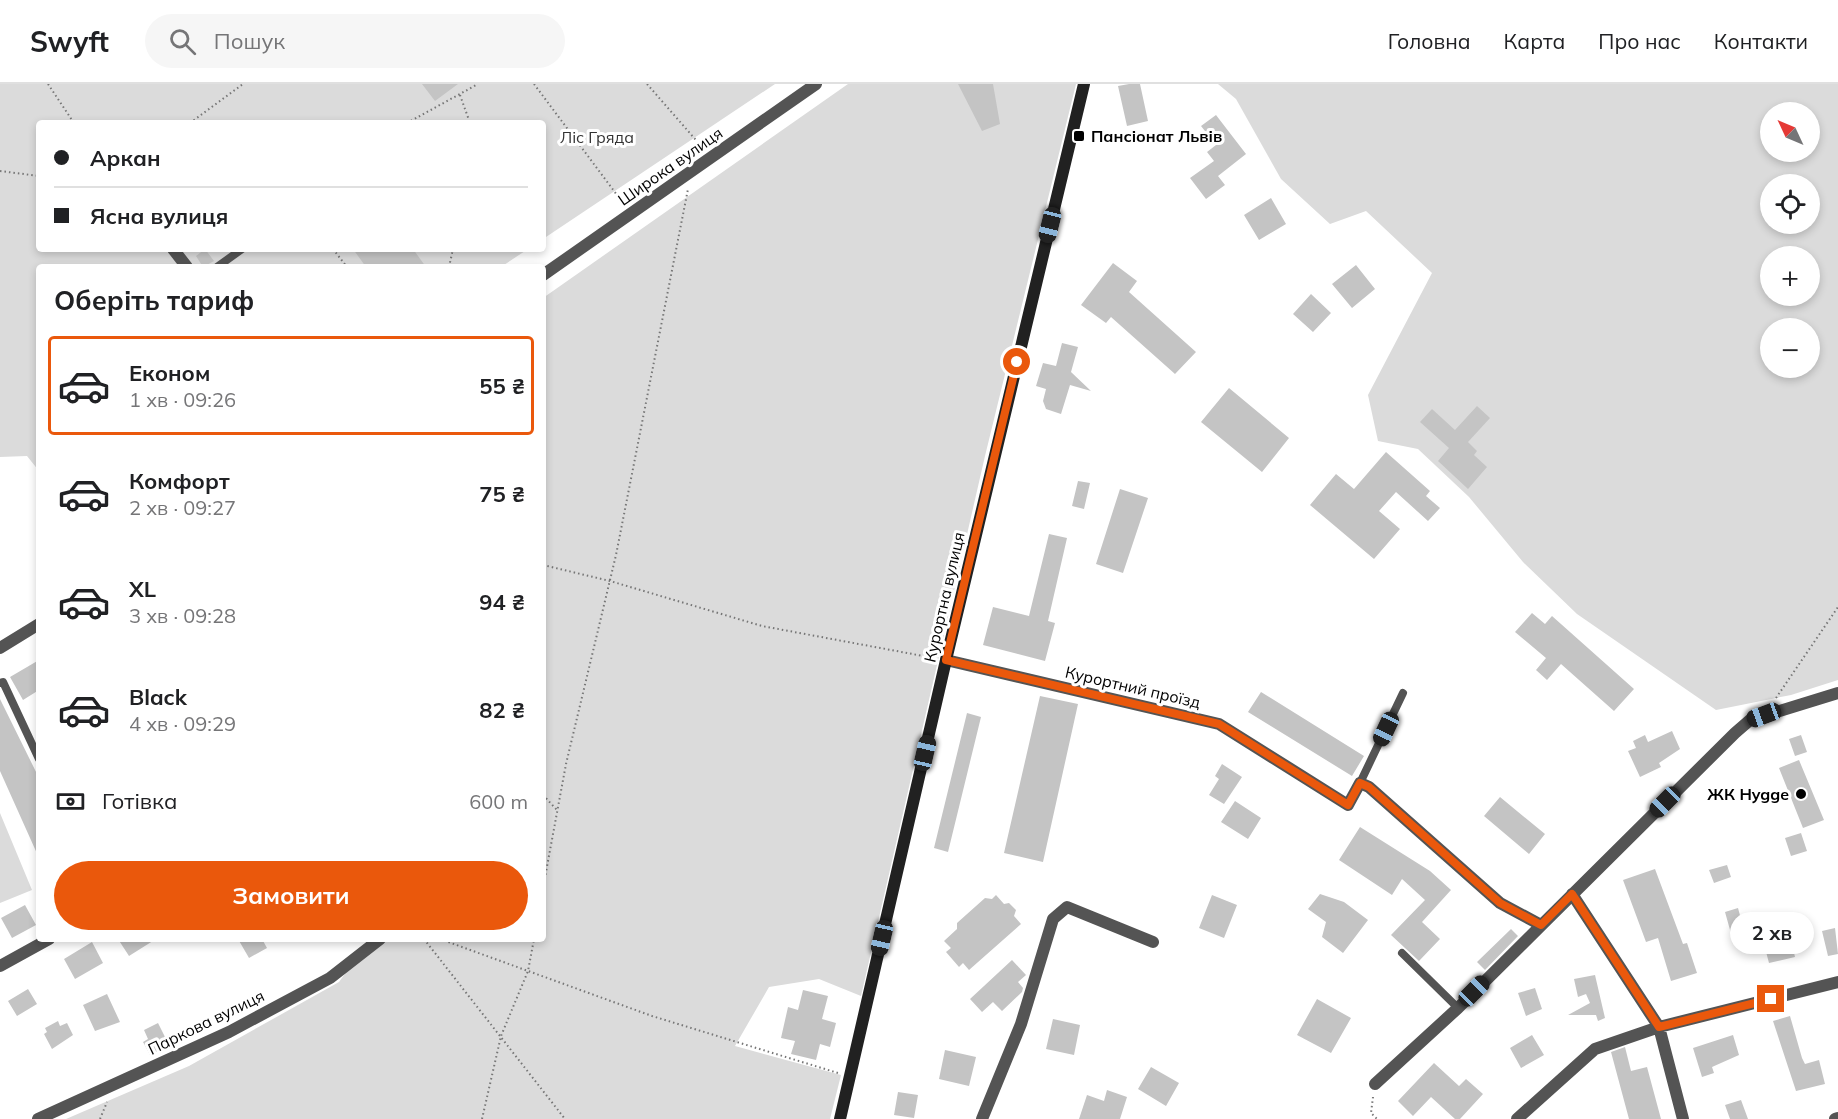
<!DOCTYPE html>
<html lang="uk">
<head>
<meta charset="utf-8">
<style>
	body { margin:0; font-family:Mulish,sans-serif; background:#f6f6f6; color:#202124; height:100vh; display:flex; flex-direction:column; font-size:22px; white-space:nowrap }
	* { box-sizing:border-box; margin:0 }
	p { font-size:20px; color:#757577 }
	.icon { flex:none; width:33px; height:33px; fill:none; stroke:currentColor; stroke-width:2; stroke-linecap:round; stroke-linejoin:round }
	.map { position:relative; flex:1; overflow:hidden }
	.side { position:absolute; left:36px; top:180px; width:510px; height:678px; display:flex; flex-direction:column; background:#fff; border-radius:6px; box-shadow:0 3px 9px #0003 }
	.side>* { flex:none }
	.top-card { position:absolute; left:36px; top:36px; width:510px; height:132px; border-radius:6px; box-shadow:0 3px 9px #0003; display:grid; align-content:center; height:132px; padding:0 18px; background:#fff }
	.needle { width:39px; rotate:314deg }
	.controls { position:absolute; left:1760px; top:18px; display:grid; gap:12px }
	.controls a { display:grid; place-items:center; width:60px; height:60px; border-radius:50%; background:#fff; box-shadow:0 3px 9px #0003; font-size:30px }
	.end { position:absolute; width:27px; height:27px; margin:-14px; border:8px solid #ea580c; background:#fff; box-shadow:0 0 0 3px #fff }
	.from { border-radius:50% }
	.bubble { position:absolute; height:42px; border-radius:21px; background:#fff; box-shadow:0 3px 9px #0003; font-size:20px; font-weight:700; line-height:42px; text-align:center }
	.car { position:absolute; width:18px; height:36px; margin:-18px -9px; border-radius:8px; box-shadow:0 0 4px 2px #0007; background:linear-gradient(#222 24%,#8ab4d8 0 40%,#222 0 76%,#8ab4d8 0 86%,#222 0) }
	.top-card b { display:flex; align-items:center; gap:21px; height:57px; font-size:22px }
	.top-card b+b { border-top:2px solid #e0e0e0 }
	.top-card i { width:15px; height:15px; background:#202124 }
	ul { padding:0; list-style:none }
	li { display:flex; align-items:center; gap:18px; height:99px; margin:0 12px 9px; padding:0 6px; border:3px solid transparent; border-radius:6px }
	li div { flex:1 }
	li b { display:block; font-size:22px }
	li em { font-style:normal; font-weight:700 }
	li.selected { border-color:#ea580c }
	li>.icon { width:54px; height:54px; stroke-width:1.5 }
	h2 { padding:0 18px; font-size:27px; line-height:72px }
	.pay { display:flex; align-items:center; gap:15px; height:66px; padding:0 18px; font-size:22px }
	.pay p { margin-inline-start:auto }
	.button { display:flex; gap:12px; margin-top:auto; padding:12px 18px }
	.button a { flex:1; height:69px; border-radius:36px; background:#ea580c; color:#fff; font-size:24px; font-weight:700; line-height:69px; text-align:center }
	header { display:flex; align-items:center; gap:36px; box-sizing:border-box; height:84px; padding:0 30px; background:#fff; border-bottom:2px solid #e0e0e0 }
	header strong { font-size:28px }
	nav { display:flex; gap:33px; margin-inline-start:auto; font-size:21px }
	.search { width:420px; height:54px; background:#f6f6f6; display:flex; align-items:center; gap:15px; box-sizing:border-box; padding:0 21px; border-radius:33px; color:#757577; font-size:22px }
	.map>svg:first-child { display:block }
	.green { fill:#dbdbdb; fill-rule:evenodd }
	.building { fill:#c4c4c4 }
	.lines { fill:none; stroke-linecap:round; stroke-linejoin:round }
	.path { stroke:#767676; stroke-width:2; stroke-dasharray:1.5 3; stroke-linecap:butt }
	.lane { stroke:#545454; stroke-width:8 }
	.street { stroke:#545454; stroke-width:12 }
	.secondary { stroke:#212121; stroke-width:12 }
	.route { stroke:#ea580c; stroke-width:8 }
	.poi-dot { fill:#000; stroke:#fff; stroke-width:2 }
	.labels { text-anchor:middle; stroke-width:6; stroke-linejoin:round; paint-order:stroke }
	.poi-label { font-size:16px; font-weight:bold; fill:#000; stroke:#fff; text-anchor:start }
	.park-label { font-size:16px; fill:#323232; stroke:#fff }
	.street-label { font-size:16px; fill:#000; stroke:#fff }
</style>
</head>
<body>
<header>
<strong>Swyft</strong>
<div class="search"><svg class="icon" aria-label="search" viewBox="0 0 24 24"><circle cx="10" cy="10" r="6"/><path d="M15 15l6 6"/></svg>Пошук</div>
<nav><a>Головна</a><a>Карта</a><a>Про нас</a><a>Контакти</a></nav>
</header>
<div class="map">
<svg width="1838" height="1035" viewBox="0 0 1838 1035">
	<rect width="100%" height="100%" fill="#fff"/>
	<path class="green" d="M0 0H775L543 155V39H39V165H528L501 183H39V387L27 372 0 373Z
		M848 0H1076L985 372 861 912 819 895 769 903 735 962 841 991 830 1035H66L189 982 339 898 370 855H543V214Z
		M1218 0H1838V596L1791 611 1716 626 1577 530 1523 478 1469 413 1418 365 1378 357 1368 311 1432 189 1366 127 1330 140 1281 95 1236 15ZM1770 28H1809V68H1770ZM1770 100H1809V140H1770ZM1770 172H1809V212H1770ZM1770 244H1809V284H1770Z
		M0 729 32 806 0 819Z"/>
	<path class="building" d="M422 0H458L435 17Z
		M958 0H993L1000 40 982 47Z
		M1129 0H1140L1148 37 1127 42 1118 2Z
		M1216 31 1246 70 1218 92 1225 101 1206 115 1190 94 1214 77 1207 68 1216 61 1201 42Z
		M1271 114 1286 140 1259 156 1244 131Z
		M205 165 214 177 203 183 196 172Z
		M353 165H413L426 183H366Z
		M1113 179 1137 197 1129 208 1196 268 1175 290 1111 233 1106 239 1081 221Z
		M1356 181 1375 205 1352 224 1332 200Z
		M1311 210 1331 229 1313 248 1293 230Z
		M1062 259 1078 263 1071 288 1091 307 1070 301 1061 330 1046 325 1043 317 1046 305 1036 302 1043 279 1056 282Z
		M1229 304 1289 354 1262 388 1201 338Z
		M1477 322 1490 334 1468 358 1477 367 1474 371 1487 383 1468 405 1438 377 1449 364 1420 338 1432 325 1455 346Z
		M1386 368 1430 407 1426 412 1440 424 1428 437 1396 408 1379 427 1400 445 1374 475 1310 421 1336 390 1354 405Z
		M1078 397 1090 399 1084 425 1072 422Z
		M1120 405 1148 414 1123 489 1096 480Z
		M1049 450 1067 454 1048 537 1055 539 1045 577 983 561 993 523 1029 532Z
		M1532 529 1545 540 1552 532 1634 605 1614 627 1561 580 1547 596 1536 586 1546 574 1515 548Z
		M39 576V606L23 616 10 593Z
		M1261 608 1364 672 1352 692 1248 628Z
		M1040 612 1078 620 1043 778 1004 769Z
		M0 615 39 694V774L0 687Z
		M967 629 981 633 948 768 934 764Z
		M1672 647 1680 665 1659 679 1661 683 1640 693 1628 667 1636 664 1633 657 1645 651 1648 658Z
		M1801 651 1807 668 1795 672 1789 655Z
		M1799 676 1824 736 1803 744 1779 684Z
		M1222 680 1242 693 1224 720 1209 711 1219 695 1215 692Z
		M1500 713 1545 750 1529 770 1484 732Z
		M1235 717 1261 734 1248 755 1221 738Z
		M1360 743 1430 787 1451 806 1422 838 1440 855 1419 877 1391 851 1425 816 1402 795 1392 811 1339 776Z
		M1801 749 1807 767 1791 772 1785 754Z
		M1727 781 1731 793 1714 799 1709 786Z
		M1655 785 1683 860 1687 859 1697 889 1671 897 1658 854 1646 858 1623 796Z
		M1320 810 1344 818 1368 836 1343 869 1322 853 1326 838 1308 825Z
		M996 811 1004 820 1009 819 1016 826 1014 832 1021 840 969 886 963 879 959 883 946 868 951 864 944 857 957 845V839L985 814 992 815Z
		M1212 811 1237 821 1224 854 1199 844Z
		M25 821 36 841 12 854 1 834Z
		M1738 824 1745 850 1732 853 1725 828Z
		M1835 844 1838 870 1828 872 1822 847Z
		M1511 845 1518 852 1485 886 1477 878Z
		M1790 852 1795 873 1769 879 1765 864 1772 863 1771 856Z
		M118 855H156L129 872Z
		M238 855H262L267 864 249 874Z
		M92 858 103 879 75 895 64 875Z
		M1012 876 1026 891 1018 898 1023 904 1022 908 1002 927 993 918 982 928 970 915Z
		M1595 891 1605 934 1598 937 1596 931H1568L1590 919 1586 910 1578 913 1574 895Z
		M1535 904 1542 925 1526 932 1518 909Z
		M28 905 37 920 17 932 8 917Z
		M803 906 828 912 822 935 836 939 830 963 820 960 816 976 791 970 795 957 781 954 788 923 798 926Z
		M107 910 120 938 95 947 83 921Z
		M1317 915 1351 934 1331 969 1297 951Z
		M1790 932 1802 974 1805 980 1819 976 1825 1000 1796 1007 1773 937Z
		M1053 935 1080 941 1074 971 1046 965Z
		M58 937 60 942 67 939 73 951 52 965 44 950 47 948 45 944Z
		M158 939 169 961 150 971 143 958 148 955 144 946Z
		M1532 951 1544 971 1521 984 1510 964Z
		M1733 951 1739 971 1712 983 1714 989 1702 993 1693 964Z
		M1625 963 1631 987 1647 983 1661 1035H1629L1611 968Z
		M945 966 976 973 969 1002 939 995Z
		M1434 979 1459 1002 1466 995 1483 1010 1460 1035H1455L1431 1013 1413 1032 1398 1017Z
		M1151 983 1179 999 1166 1022 1138 1005Z
		M1107 1006 1127 1013 1120 1035H1079L1087 1011 1104 1017Z
		M898 1008 918 1011 914 1034 894 1031Z
		M1741 1016 1748 1035H1730L1725 1021Z"/>
	<g class="lines">
		<path class="path" d="M48 0 74 39
			M534 0 623 119
			M647 0 702 63
			M460 11 470 39
			M190 39 243 0
			M407 39 478 0
			M0 87 39 92
			M333 165 347 183
			M449 183 453 165
			M543 481 610 497 762 542 934 574
			M1776 614 1838 523
			M543 711 557 726
			M543 804 566 680 616 471 688 105
			M424 855 565 1035
			M440 855 652 932 838 989
			M1373 1013 1371 1029 1377 1035
			M100 1035 107 1018
			M482 1035 501 952 528 887 534 855"/>
		<path class="lane" d="M217 183 242 165
			M0 599 3 598 39 675
			M1360 699 1403 609
			M1402 869 1458 924"/>
		<path class="street" d="M173 165 187 183
			M543 191 816 0
			M0 564 39 540
			M946 576 1219 640 1348 721 1360 699 1369 703 1500 819 1541 841
			M1572 810 1659 943 1683 1035
			M0 882 49 855
			M1375 1000 1458 924 1735 649 1750 636 1838 609
			M38 1035 229 948 330 894 380 855
			M982 1035 1021 940 1053 835 1067 823 1153 858
			M1517 1035 1595 965 1659 943 1838 898
			M1835 1035 1838 1034"/>
		<path class="secondary" d="M840 1035 946 576 1084 0"/>
	</g>
	<g class="lines">
		<path class="route" d="M1017 278 946 576 1219 640 1348 721 1360 699 1369 703 1500 819 1541 841 1572 810 1659 943 1771 915"/>
	</g>
	<g class="poi-dot">
		<rect x="1073" y="46" width="12" height="12" rx="3"/>
		<circle cx="1801" cy="710" r="6"/>
	</g>
	<g class="labels">
		<g class="poi-label">
			<text x="1091" y="58">Пансіонат Львів</text>
			<text x="1789" y="716" text-anchor="end">ЖК Hygge</text>
		</g>
		<g class="park-label">
			<text x="597" y="59">Ліс Гряда</text>
		</g>
		<g class="street-label">
			<text transform="translate(670 82) rotate(-35)" y="6">Широка вулиця</text>
			<text transform="translate(944 513) rotate(-77)" y="6">Курортна вулиця</text>
			<text transform="translate(1133 603) rotate(13)" y="6">Курортний проїзд</text>
			<text transform="translate(206 938) rotate(-26)" y="6">Паркова вулиця</text>
		</g>
	</g>
</svg>
<div class="controls">
<a><svg class="needle" viewBox="-14 -14 28 28"><path d="M0-13l5 13h-10z" fill="#e53935"/><path d="M0 13l5-13h-10z" fill="#757577"/></svg></a>
<a><svg class="icon" aria-label="locate" viewBox="0 0 24 24"><circle cx="12" cy="12" r="6"/><path d="M12 2v4M12 18v4M2 12h4M18 12h4"/></svg></a>
<a>+</a>
<a>−</a>
</div>
<i class="end from" style="left:1017px;top:278px"></i>
<i class="end" style="left:1771px;top:915px"></i>
<div class="bubble" style="left:1730px;top:828px;width:84px">2 хв</div>
<i class="car" style="left:1050px;top:141px;rotate:194deg"></i>
<i class="car" style="left:1764px;top:631px;rotate:250deg"></i>
<i class="car" style="left:1386px;top:645px;rotate:205deg"></i>
<i class="car" style="left:925px;top:669px;rotate:13deg"></i>
<i class="car" style="left:1665px;top:718px;rotate:225deg"></i>
<i class="car" style="left:882px;top:854px;rotate:193deg"></i>
<i class="car" style="left:1474px;top:907px;rotate:45deg"></i>
<div class="top-card">
<b><i class="from"></i>Аркан</b>
<b><i></i>Ясна вулиця</b>
</div>
<section class="side">
<h2>Оберіть тариф</h2>
<ul>
<li class="selected"><svg class="icon" aria-label="car" viewBox="0 0 24 24"><path d="M5 17H2v-5l4-1 3-4h7l3 4 3 1v5h-3M9 17h6M6 11h13"/><circle cx="7" cy="17" r="2"/><circle cx="17" cy="17" r="2"/></svg><div><b>Економ</b><p>1 хв · 09:26</p></div><em>55 ₴</em></li>
<li><svg class="icon" aria-label="car" viewBox="0 0 24 24"><path d="M5 17H2v-5l4-1 3-4h7l3 4 3 1v5h-3M9 17h6M6 11h13"/><circle cx="7" cy="17" r="2"/><circle cx="17" cy="17" r="2"/></svg><div><b>Комфорт</b><p>2 хв · 09:27</p></div><em>75 ₴</em></li>
<li><svg class="icon" aria-label="car" viewBox="0 0 24 24"><path d="M5 17H2v-5l4-1 3-4h7l3 4 3 1v5h-3M9 17h6M6 11h13"/><circle cx="7" cy="17" r="2"/><circle cx="17" cy="17" r="2"/></svg><div><b>XL</b><p>3 хв · 09:28</p></div><em>94 ₴</em></li>
<li><svg class="icon" aria-label="car" viewBox="0 0 24 24"><path d="M5 17H2v-5l4-1 3-4h7l3 4 3 1v5h-3M9 17h6M6 11h13"/><circle cx="7" cy="17" r="2"/><circle cx="17" cy="17" r="2"/></svg><div><b>Black</b><p>4 хв · 09:29</p></div><em>82 ₴</em></li>
</ul>
<div class="pay"><svg class="icon" aria-label="cash" viewBox="0 0 24 24"><path d="M3 7h18v10H3z"/><circle cx="12" cy="12" r="2"/></svg>Готівка<p>600 m</p></div>
<div class="button"><a>Замовити</a></div>
</section>
</div>
</body>
</html>
